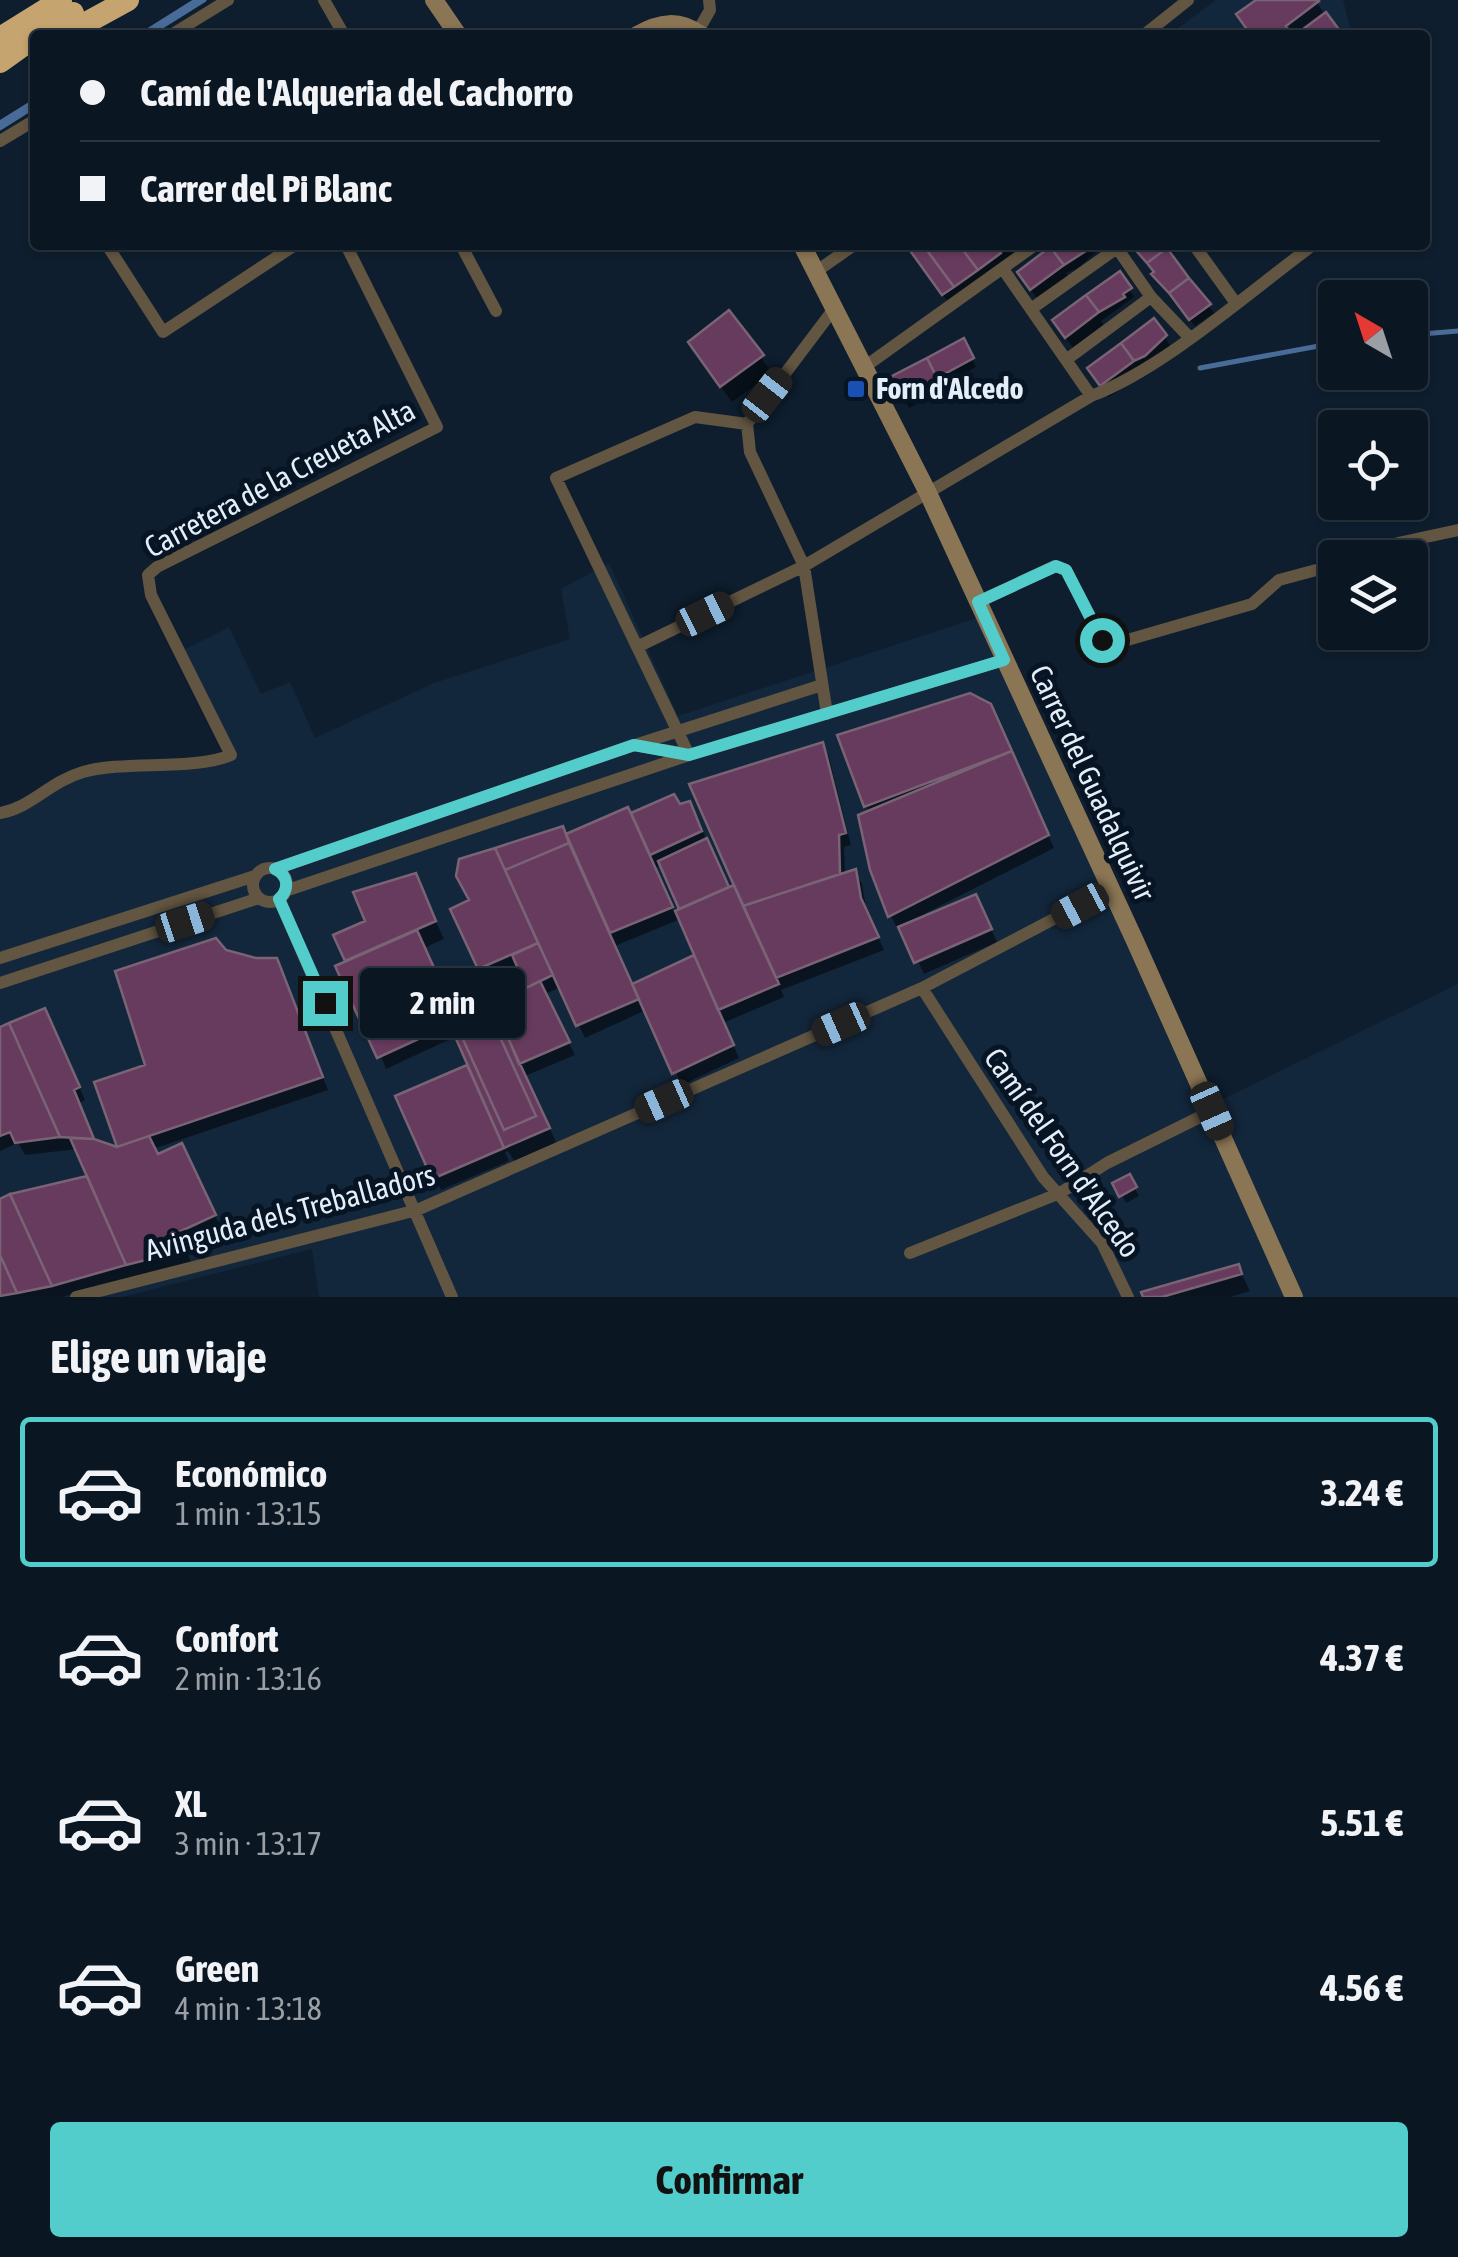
<!DOCTYPE html>
<html lang="es">
<head>
<meta charset="utf-8">
<style>
	body { margin:0; font-family:"Asap Condensed",sans-serif; background:#18232f; color:#f1f3f6; height:100vh; display:flex; flex-direction:column; font-size:38px; white-space:nowrap }
	* { box-sizing:border-box; margin:0 }
	p { font-size:32px; color:#999fa5 }
	.icon { flex:none; width:55px; height:55px; fill:none; stroke:currentColor; stroke-width:2; stroke-linecap:round; stroke-linejoin:round }
	.map { position:relative; height:1297px; overflow:hidden }
	.details { display:flex; flex-direction:column; background:#0a1622; flex:1 }
	.details>* { flex:none }
	.top-card { position:absolute; left:30px; top:30px; width:1400px; height:220px; border-radius:10px; box-shadow:0 2px 8px #0004,0 0 0 2px #2a3540; display:grid; align-content:center; height:220px; padding:0 50px; background:#0a1622 }
	.needle { width:65px; rotate:321deg }
	.controls { position:absolute; left:1318px; top:280px; display:grid; gap:20px }
	.controls a { display:grid; place-items:center; width:110px; height:110px; border-radius:10px; background:#0a1622; box-shadow:0 2px 8px #0004,0 0 0 2px #2a3540; font-size:50px }
	.end { position:absolute; width:45px; height:45px; margin:-22px; border:12px solid #52cdcc; background:#111; box-shadow:0 0 0 5px #111 }
	.from { border-radius:50% }
	.bubble { position:absolute; height:70px; border-radius:10px; background:#0a1622; box-shadow:0 2px 8px #0004,0 0 0 2px #2a3540; font-size:32px; font-weight:700; line-height:70px; text-align:center }
	.car { position:absolute; width:30px; height:60px; margin:-30px -15px; border-radius:12px; box-shadow:0 0 8px 2px #0007; background:linear-gradient(#222 24%,#8ab4d8 0 40%,#222 0 76%,#8ab4d8 0 86%,#222 0) }
	.top-card b { display:flex; align-items:center; gap:35px; height:95px; font-size:38px }
	.top-card b+b { border-top:2px solid #2a3540 }
	.top-card i { width:25px; height:25px; background:#f1f3f6 }
	ul { padding:0; list-style:none }
	li { display:flex; align-items:center; gap:30px; height:150px; margin:0 20px 15px; padding:0 30px; border:5px solid transparent; border-radius:10px }
	li div { flex:1 }
	li b { display:block; font-size:38px }
	li em { font-style:normal; font-weight:700 }
	li.active { border-color:#52cdcc }
	li>.icon { width:90px; height:90px; stroke-width:1.5 }
	h2 { padding:0 50px; font-size:45px; line-height:120px }
	.action { display:flex; gap:20px; margin-top:auto; padding:20px 50px }
	.action a { flex:1; height:115px; border-radius:10px; background:#52cdcc; color:#111; font-size:40px; font-weight:700; line-height:115px; text-align:center }
	.map>svg:first-child { display:block }
	.built { fill:#13273c }
	.shadow { fill:#0007; fill-rule:evenodd }
	.lines { fill:none; stroke-linecap:round; stroke-linejoin:round }
	.stream { stroke:#496b97; stroke-width:5 }
	.building { fill:#673b5e; stroke:#796374; stroke-width:2.5 }
	.street { stroke:#625541; stroke-width:12 }
	.secondary { stroke:#8a7554; stroke-width:18 }
	.highway { stroke:#c5a46f; stroke-width:22 }
	.route { stroke:#52cdcc; stroke-width:12 }
	.transit-dot { fill:#1a4fb4; stroke:#061424; stroke-width:4 }
	.labels { text-anchor:middle; stroke-width:10; stroke-linejoin:round; paint-order:stroke }
	.poi-label { font-size:30px; font-weight:bold; fill:#e4eef9; stroke:#061424; text-anchor:start }
	.street-label { font-size:30px; fill:#e4eef9; stroke:#061424 }
</style>
</head>
<body>
<div class="map">
<svg width="1458" height="1297" viewBox="0 0 1458 1297">
	<rect width="100%" height="100%" fill="#0e1e2e"/>
	<path class="built" d="M1216 0H1343L1352 35H1177L1174 31Z
		M609 563 678 716 986 615 1215 1103 1458 984V1297H319L312 1249 122 1297H0V815L71 776 228 756 180 652 229 627 261 694 290 682 315 738 434 683 570 639 561 589Z"/>
	<path class="shadow" d="M1260 0H1315L1339 35H1251Z
		M907 245H1032L951 306Z
		M1058 245H1097L1099 249 1078 268 1066 273 1069 278 1039 301 1027 285Z
		M1135 245H1185L1170 256 1214 313 1195 326 1162 286Z
		M1119 274 1134 297 1101 321 1104 326 1074 349 1062 333Z
		M729 314 772 373 732 402 701 359Z
		M1165 337 1172 349 1151 369 1109 397 1097 381Z
		M963 342 976 367 940 386 942 391 909 408 893 378Z
		M997 719 1054 848 924 914 926 918 982 909 997 942 924 974 901 926 897 928 891 916 872 869 870 813 866 806Z
		M822 745 829 757 851 845 844 847 845 875 855 872 862 884 867 913 884 950 781 990 784 997 723 1023 739 1058 682 1085 646 1010 585 1038 561 987 545 994 575 1055 525 1076 558 1146 516 1164 508 1151 505 1152 509 1161 441 1190 399 1098 471 1066 457 1036 386 1069 337 936 369 922 415 876 444 939 424 948 458 1023 503 1028 506 1027 489 989 522 973 519 967 488 980 480 968 454 910 472 901 462 861 562 828 567 837 627 810 630 816 673 797 679 807 696 816 729 890 737 886ZM662 865 697 956 632 986 615 946 678 920 654 868Z
		M224 952 282 974 328 1090 153 1149 158 1157 188 1159 221 1228 184 1245 191 1262 62 1297H0V1202L90 1177 78 1149 25 1155 18 1143 0 1151V1030L51 1024 85 1100 79 1103 95 1142 121 1151 148 1067Z
		M1129 1177 1139 1196 1126 1203 1116 1184Z
		M1238 1267 1250 1291 1230 1297H1145Z"/>
	<g class="lines">
		<path class="stream" d="M141 35 197 0
			M148 35 204 0
			M0 123 35 101
			M0 128 35 106
			M1410 335 1458 331
			M1200 368 1335 343"/>
	</g>
	<path class="building" d="M1256 0H1318L1319 1 1286 26 1292 35H1251L1236 14Z
		M1326 12 1343 35H1295Z
		M906 245H923L954 287 942 295Z
		M923 245H959L978 270 954 287Z
		M959 245H995L1001 253 978 270Z
		M1053 245H1090L1089 249 1064 265 1050 247Z
		M1131 245H1165L1167 248 1147 263Z
		M1050 247 1064 265 1030 290 1017 272Z
		M1167 248 1189 278 1169 293 1151 274 1154 272 1147 263Z
		M1120 271 1132 288 1123 294 1125 297 1099 312 1086 295Z
		M1189 278 1211 304 1189 320 1169 293Z
		M1086 295 1099 312 1065 338 1052 320Z
		M729 310 764 355 720 387 688 342Z
		M1154 318 1167 335 1145 356 1134 361 1121 343Z
		M964 338 974 358 937 378 927 358Z
		M1121 343 1134 361 1100 386 1087 368Z
		M927 358 937 378 900 397 890 377Z
		M970 693 991 704 1012 751 864 807 837 735Z
		M823 742 846 833 839 835 840 874 743 906 689 784Z
		M1012 751 1049 835 888 917 870 870 858 815Z
		M674 794 680 804 690 801 702 831 650 855 631 813Z
		M628 807 673 907 610 933 566 834Z
		M563 826 569 843 505 870 495 848Z
		M707 838 729 887 679 909 658 861Z
		M569 843 639 999 576 1026 505 870Z
		M495 848 538 943 478 969 450 909 469 900 456 876 459 859Z
		M856 869 861 898 879 937 776 978 743 906Z
		M416 873 436 921 345 961 333 935 365 921 353 892Z
		M734 885 779 984 718 1010 675 911Z
		M976 894 992 929 914 963 898 927Z
		M417 930 458 1021 377 1058 335 966Z
		M216 938 226 950 256 958H277L323 1077 117 1147 94 1082 145 1065 115 971Z
		M538 943 553 975 526 988 512 955Z
		M694 955 734 1045 672 1074 632 984Z
		M518 972 526 988 494 1004 486 988Z
		M540 981 570 1042 519 1064 494 1004Z
		M492 1004 550 1128 504 1148 450 1025Z
		M45 1008 80 1087 74 1090 94 1139 60 1137 9 1023Z
		M488 1011 536 1116 504 1130 457 1026Z
		M9 1023 60 1137 15 1143 10 1132 0 1136V1027Z
		M467 1065 504 1148 432 1179 395 1096Z
		M149 1136 158 1154 182 1143 216 1215 179 1232 186 1250 126 1265 70 1138 94 1139 117 1147Z
		M1130 1174 1137 1187 1119 1197 1112 1183Z
		M87 1176 126 1265 52 1286 10 1194Z
		M10 1194 52 1286 17 1293 0 1255V1199Z
		M0 1255 17 1293 0 1296Z
		M1239 1264 1242 1274 1162 1297H1143L1141 1292Z"/>
	<g class="lines">
		<path class="street" d="M324 0 344 35
			M698 31 710 10 709 0
			M171 35 228 0
			M1144 35 1188 0
			M0 141 35 120
			M107 245 163 332 295 245
			M461 245 496 311
			M1115 245 1151 297 1189 337
			M1194 245 1235 302
			M1003 269 1091 396
			M814 273 854 245
			M1031 309 1117 248
			M1066 360 1151 297
			M863 368 1035 245
			M1364 558 1385 552 1398 543 1458 530
			M978 602 1055 566 1066 570 1102 640 1110 645 1252 604 1279 580 1335 565
			M639 646 804 566 1091 396C1163 369 1249 292 1313 245
			M827 714 804 566 750 452 747 424 833 310
			M638 744 822 685
			M689 755 556 478 695 417 747 424
			M0 813C31 808 49 782 83 772 124 760 194 771 231 755L151 595 148 575 157 567 437 427 346 245
			M253 885a17 17 0 1 1 34 0a17 17 0 1 1-34 0Z
			M275 869 634 745 687 754
			M285 891 689 755 1004 660
			M279 899 452 1297
			M0 958 255 876
			M0 983 259 898
			M922 988 1043 1177 1102 1243 1128 1297
			M910 1253 1060 1193 1107 1163 1212 1111
			M76 1297 417 1210 922 988 1111 889"/>
		<path class="secondary" d="M434 0 458 35
			M637 35C660 22 679 19 701 35
			M802 245 928 493 1135 941 1294 1297"/>
		<path class="highway" d="M38 35 73 13
			M64 35 128 0
			M0 38 61 0
			M0 62 35 37"/>
	</g>
	<g class="lines">
		<path class="route" d="M325 1003 279 899C290 889 288 875 275 869L634 745 689 755 1004 660 978 602 1056 566 1066 570 1102 640"/>
	</g>
	<rect class="transit-dot" x="846" y="379" width="20" height="20" rx="5"/>
	<g class="labels">
		<g class="poi-label">
			<text x="876" y="399">Forn d'Alcedo</text>
		</g>
		<g class="street-label">
			<text transform="translate(280 479) rotate(-28)" y="10">Carretera de la Creueta Alta</text>
			<text transform="translate(1092 783) rotate(65)" y="10">Carrer del Guadalquivir</text>
			<text transform="translate(1062 1153) rotate(55)" y="10">Camí del Forn d'Alcedo</text>
			<text transform="translate(290 1213) rotate(-15)" y="10">Avinguda dels Treballadors</text>
		</g>
	</g>
</svg>
<div class="controls">
<a><svg class="needle" viewBox="-14 -14 28 28"><path d="M0-13l5 13h-10z" fill="#e53935"/><path d="M0 13l5-13h-10z" fill="#999fa5"/></svg></a>
<a><svg class="icon" aria-label="locate" viewBox="0 0 24 24"><circle cx="12" cy="12" r="6"/><path d="M12 2v4M12 18v4M2 12h4M18 12h4"/></svg></a>
<a><svg class="icon" aria-label="layers" viewBox="0 0 24 24"><path d="M12 4l9 5-9 5-9-5zM3 14l9 5 9-5"/></svg></a>
</div>
<i class="end from" style="left:1102px;top:640px"></i>
<i class="end" style="left:325px;top:1003px"></i>
<div class="bubble" style="left:360px;top:968px;width:165px">2 min</div>
<i class="car" style="left:767px;top:395px;rotate:38deg"></i>
<i class="car" style="left:705px;top:614px;rotate:64deg"></i>
<i class="car" style="left:1080px;top:906px;rotate:242deg"></i>
<i class="car" style="left:185px;top:922px;rotate:72deg"></i>
<i class="car" style="left:841px;top:1024px;rotate:246deg"></i>
<i class="car" style="left:664px;top:1101px;rotate:246deg"></i>
<i class="car" style="left:1212px;top:1111px;rotate:156deg"></i>
<div class="top-card">
<b><i class="from"></i>Camí de l'Alqueria del Cachorro</b>
<b><i></i>Carrer del Pi Blanc</b>
</div>
</div>
<section class="details">
<h2>Elige un viaje</h2>
<ul>
<li class="active"><svg class="icon" aria-label="car" viewBox="0 0 24 24"><path d="M5 17H2v-5l4-1 3-4h7l3 4 3 1v5h-3M9 17h6M6 11h13"/><circle cx="7" cy="17" r="2"/><circle cx="17" cy="17" r="2"/></svg><div><b>Económico</b><p>1 min · 13:15</p></div><em>3.24 €</em></li>
<li><svg class="icon" aria-label="car" viewBox="0 0 24 24"><path d="M5 17H2v-5l4-1 3-4h7l3 4 3 1v5h-3M9 17h6M6 11h13"/><circle cx="7" cy="17" r="2"/><circle cx="17" cy="17" r="2"/></svg><div><b>Confort</b><p>2 min · 13:16</p></div><em>4.37 €</em></li>
<li><svg class="icon" aria-label="car" viewBox="0 0 24 24"><path d="M5 17H2v-5l4-1 3-4h7l3 4 3 1v5h-3M9 17h6M6 11h13"/><circle cx="7" cy="17" r="2"/><circle cx="17" cy="17" r="2"/></svg><div><b>XL</b><p>3 min · 13:17</p></div><em>5.51 €</em></li>
<li><svg class="icon" aria-label="car" viewBox="0 0 24 24"><path d="M5 17H2v-5l4-1 3-4h7l3 4 3 1v5h-3M9 17h6M6 11h13"/><circle cx="7" cy="17" r="2"/><circle cx="17" cy="17" r="2"/></svg><div><b>Green</b><p>4 min · 13:18</p></div><em>4.56 €</em></li>
</ul>
<div class="action"><a>Confirmar</a></div>
</section>
</body>
</html>
